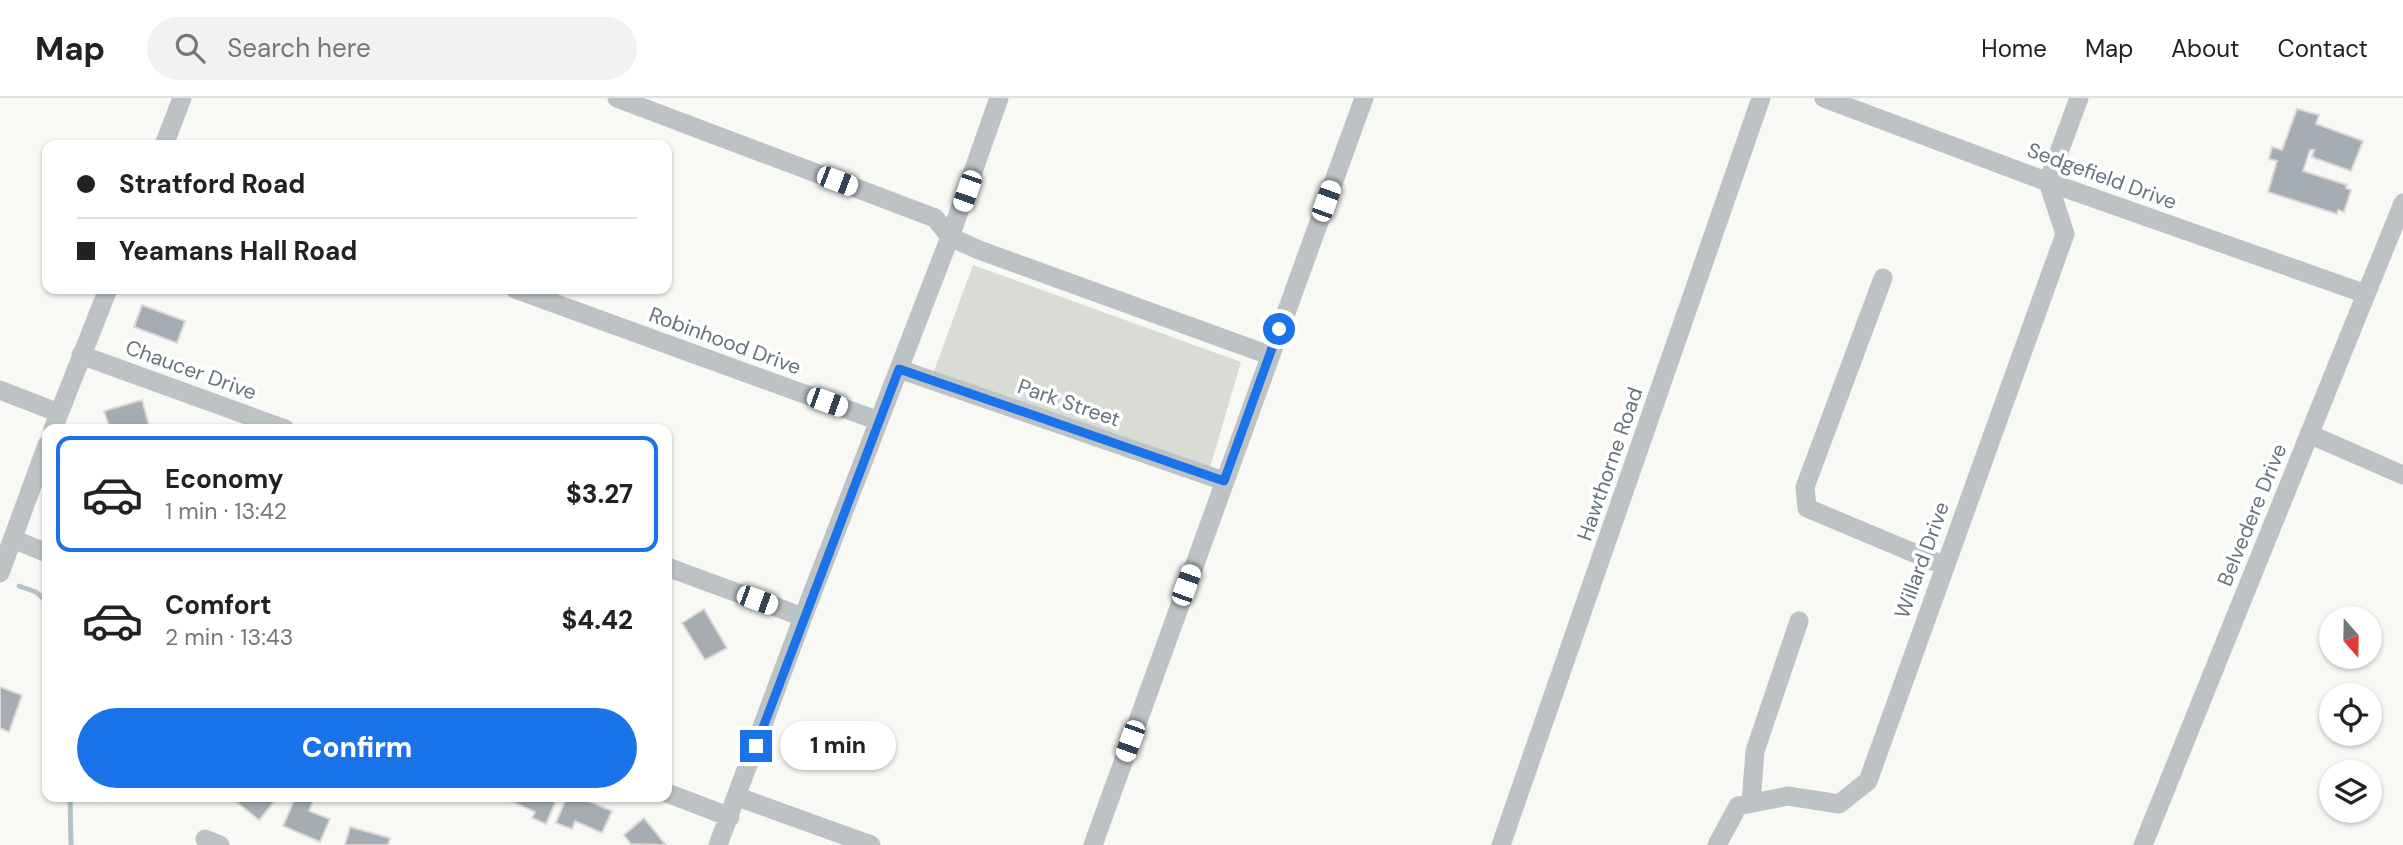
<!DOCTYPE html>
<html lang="en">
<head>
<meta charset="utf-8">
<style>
	body { margin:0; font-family:"DM Sans",sans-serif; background:#f2f2f2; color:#222; height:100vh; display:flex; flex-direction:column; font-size:26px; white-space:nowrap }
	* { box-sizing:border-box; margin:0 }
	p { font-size:23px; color:#767676 }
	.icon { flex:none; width:38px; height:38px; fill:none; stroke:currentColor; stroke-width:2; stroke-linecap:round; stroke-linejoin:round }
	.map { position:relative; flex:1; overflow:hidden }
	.sheet { position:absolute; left:42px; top:326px; width:630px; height:378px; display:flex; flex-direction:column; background:#fff; border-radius:14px; box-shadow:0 2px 5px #0004 }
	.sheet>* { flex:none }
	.hud { position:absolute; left:42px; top:42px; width:630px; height:154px; border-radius:14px; box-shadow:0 2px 5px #0004; display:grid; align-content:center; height:154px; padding:0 35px; background:#fff }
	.needle { width:46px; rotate:160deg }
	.fabs { position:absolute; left:2319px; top:508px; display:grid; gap:14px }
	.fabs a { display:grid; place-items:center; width:63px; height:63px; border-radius:50%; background:#fff; box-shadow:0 2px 5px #0004; font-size:35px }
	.end { position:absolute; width:32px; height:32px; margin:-16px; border:9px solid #1a73e8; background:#fff; box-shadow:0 0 0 4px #fff }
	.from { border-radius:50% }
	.bubble { position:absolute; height:49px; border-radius:24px; background:#fff; box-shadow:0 2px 5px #0004; font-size:23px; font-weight:800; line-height:49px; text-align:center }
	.car { position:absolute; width:21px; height:42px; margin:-21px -10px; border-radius:9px; box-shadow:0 0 5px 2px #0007; background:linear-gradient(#fff 24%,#345 0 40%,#fff 0 76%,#345 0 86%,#fff 0) }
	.hud b { display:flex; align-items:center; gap:24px; height:66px; font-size:26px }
	.hud b+b { border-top:2px solid #e0e0e0 }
	.hud i { width:18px; height:18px; background:#222 }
	ul { padding:12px 0 0; list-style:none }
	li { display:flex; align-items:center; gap:21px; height:116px; margin:0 14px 10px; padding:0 21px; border:4px solid transparent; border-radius:14px }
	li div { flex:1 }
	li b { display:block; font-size:26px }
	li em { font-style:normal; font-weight:800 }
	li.on { border-color:#1a73e8 }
	li>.icon { width:63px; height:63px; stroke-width:1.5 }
	.primary-button { display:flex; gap:14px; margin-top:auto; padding:14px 35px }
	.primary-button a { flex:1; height:80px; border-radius:42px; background:#1a73e8; color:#fff; font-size:28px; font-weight:800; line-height:80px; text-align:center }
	header { display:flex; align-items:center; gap:42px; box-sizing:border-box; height:98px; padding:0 35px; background:#fff; border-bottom:2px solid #e0e0e0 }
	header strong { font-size:33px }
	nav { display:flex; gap:38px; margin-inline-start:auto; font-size:24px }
	.search { width:490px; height:63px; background:#f2f2f2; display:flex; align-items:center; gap:18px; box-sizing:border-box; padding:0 24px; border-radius:38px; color:#767676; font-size:26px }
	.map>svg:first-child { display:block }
	.green { fill:#d8dcd5 }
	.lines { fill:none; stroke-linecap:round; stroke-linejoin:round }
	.stream { stroke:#b6c2c5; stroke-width:5 }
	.building { fill:#a5adb2; stroke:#dad9d8; stroke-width:2 }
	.minor { stroke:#bdc2c5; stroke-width:19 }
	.route { stroke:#1a73e8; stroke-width:9 }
	.labels { text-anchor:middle; stroke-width:7; stroke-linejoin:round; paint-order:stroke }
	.street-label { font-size:21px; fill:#66747e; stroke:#fff }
</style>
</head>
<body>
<header>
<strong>Map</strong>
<div class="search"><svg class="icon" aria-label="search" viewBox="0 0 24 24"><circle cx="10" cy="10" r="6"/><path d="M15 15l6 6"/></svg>Search here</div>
<nav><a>Home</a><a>Map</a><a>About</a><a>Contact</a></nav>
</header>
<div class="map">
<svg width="2403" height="747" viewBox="0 0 2403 747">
	<rect width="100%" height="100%" fill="#f8f8f5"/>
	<path class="green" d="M973 167 1241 264 1209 373 933 276Z"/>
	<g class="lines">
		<path class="stream" d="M19 488 36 494 47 504
			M70 698 71 747"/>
	</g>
	<path class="building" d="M2297 11 2319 17 2316 26 2363 43 2351 73 2312 59 2314 52H2310L2303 73 2347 87 2346 90 2351 92 2344 114 2338 112 2337 116 2268 94 2277 63 2269 61 2272 49 2282 52Z
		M142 207 185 223 177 245 134 229Z
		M142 302 149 327 137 331H110L104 313Z
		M704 511 727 550 705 562 682 525Z
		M0 589 22 597 9 634 0 630Z
		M229 698H277L278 699 259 722Z
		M296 698 314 701 309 713 330 721 320 744 283 728Z
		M511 698H558L546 726 532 720 535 714 509 702Z
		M567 698H576L612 713 602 735 575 723 572 731 556 725Z
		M644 720 666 747 631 746 624 737Z
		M350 729 390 740 388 747H345Z"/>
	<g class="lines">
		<path class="minor" d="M617 0 935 120 950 139 979 152 1269 257
			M1824 0 2048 84 2366 196
			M164 47 182 0
			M1883 180 1805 389 1807 410 1945 468
			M515 191 879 323
			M81 257 285 331
			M899 271 1224 383
			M0 292 59 315
			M53 331 108 191
			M2309 336 2403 377
			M13 441 47 455
			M667 469 803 519
			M0 475 47 347
			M667 695 730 719
			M738 699 871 747
			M1751 705 1755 653 1799 523
			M205 741 220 747
			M718 747 803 519 950 139 999 0
			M1093 747 1364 0
			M1501 747 1761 0
			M1717 747 1738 708 1788 698 1839 706 1868 683 2065 136 2048 84 2079 0
			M2143 747 2403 105"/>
	</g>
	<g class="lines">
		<path class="route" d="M756 648 899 271 1224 383 1279 231"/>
	</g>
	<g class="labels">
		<g class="street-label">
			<text transform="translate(2102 78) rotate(20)" y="7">Sedgefield Drive</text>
			<text transform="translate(725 243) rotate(20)" y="7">Robinhood Drive</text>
			<text transform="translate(191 272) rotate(20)" y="7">Chaucer Drive</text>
			<text transform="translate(1069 305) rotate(19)" y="7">Park Street</text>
			<text transform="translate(1610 366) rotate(-71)" y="7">Hawthorne Road</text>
			<text transform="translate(2252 417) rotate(-68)" y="7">Belvedere Drive</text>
			<text transform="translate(1922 462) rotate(-70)" y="7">Willard Drive</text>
		</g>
	</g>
</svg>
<div class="fabs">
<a><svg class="needle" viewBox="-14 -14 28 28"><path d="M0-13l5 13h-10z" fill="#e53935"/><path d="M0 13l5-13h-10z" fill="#767676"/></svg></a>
<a><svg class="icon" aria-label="locate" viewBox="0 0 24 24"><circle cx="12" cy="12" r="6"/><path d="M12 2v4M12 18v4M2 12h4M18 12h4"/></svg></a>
<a><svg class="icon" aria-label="layers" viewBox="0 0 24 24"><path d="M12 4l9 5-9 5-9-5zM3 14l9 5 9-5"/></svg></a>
</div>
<i class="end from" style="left:1279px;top:231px"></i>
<i class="end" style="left:756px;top:648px"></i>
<div class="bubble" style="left:780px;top:623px;width:116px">1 min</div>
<i class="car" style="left:837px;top:83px;rotate:111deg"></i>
<i class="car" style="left:967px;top:93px;rotate:199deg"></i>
<i class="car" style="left:1326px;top:103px;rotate:20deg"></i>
<i class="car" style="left:827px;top:304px;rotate:110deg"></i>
<i class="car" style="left:1186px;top:487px;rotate:20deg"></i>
<i class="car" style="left:757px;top:502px;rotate:110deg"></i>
<i class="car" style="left:1130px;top:643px;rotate:200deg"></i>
<div class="hud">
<b><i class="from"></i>Stratford Road</b>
<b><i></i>Yeamans Hall Road</b>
</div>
<section class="sheet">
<ul>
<li class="on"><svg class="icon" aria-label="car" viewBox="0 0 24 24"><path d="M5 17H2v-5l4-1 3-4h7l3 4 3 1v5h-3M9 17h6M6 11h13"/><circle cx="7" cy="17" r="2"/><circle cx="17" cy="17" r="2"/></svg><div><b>Economy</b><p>1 min · 13:42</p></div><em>$3.27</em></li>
<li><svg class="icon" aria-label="car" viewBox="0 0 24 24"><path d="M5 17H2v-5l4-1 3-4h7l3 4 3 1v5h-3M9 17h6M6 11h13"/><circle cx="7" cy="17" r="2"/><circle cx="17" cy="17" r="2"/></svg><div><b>Comfort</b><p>2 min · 13:43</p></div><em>$4.42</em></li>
</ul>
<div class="primary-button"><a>Confirm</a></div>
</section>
</div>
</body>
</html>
